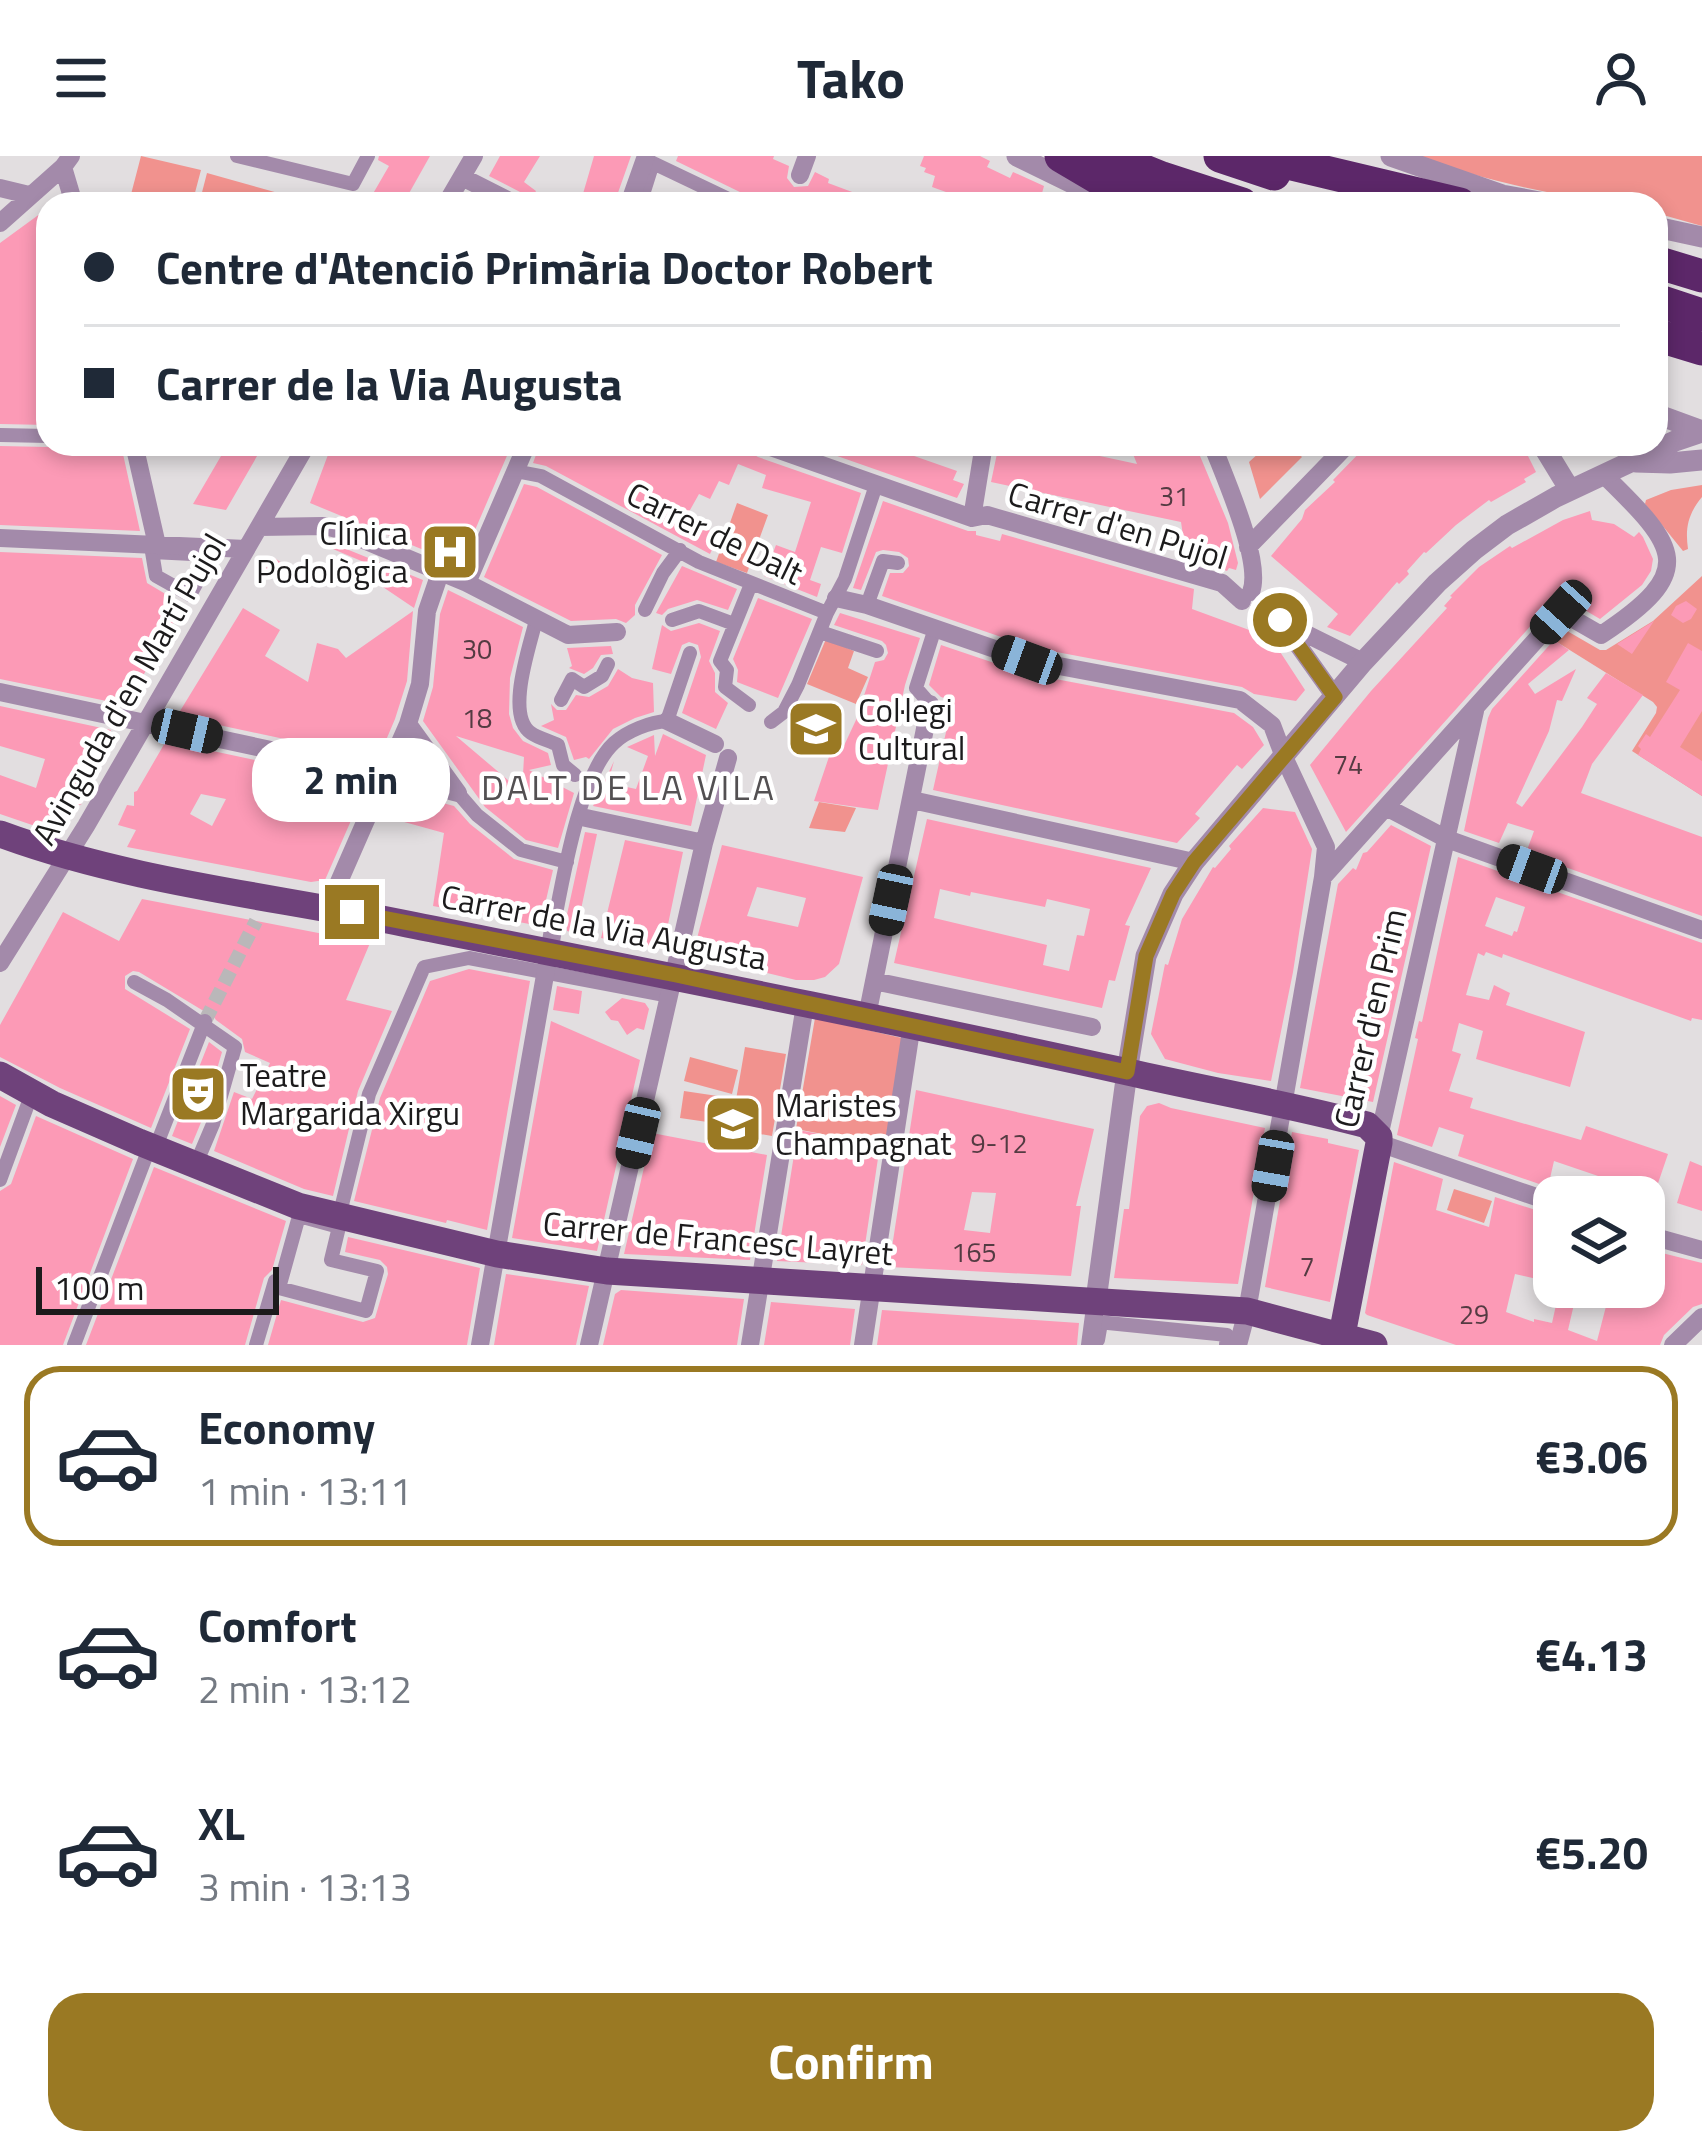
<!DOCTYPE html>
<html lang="en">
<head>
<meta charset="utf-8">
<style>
	body { margin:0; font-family:"Titillium Web",sans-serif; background:#f2f2f3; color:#1f2937; height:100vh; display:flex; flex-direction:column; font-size:45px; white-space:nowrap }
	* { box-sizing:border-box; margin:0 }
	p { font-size:39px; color:#747a83 }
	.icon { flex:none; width:66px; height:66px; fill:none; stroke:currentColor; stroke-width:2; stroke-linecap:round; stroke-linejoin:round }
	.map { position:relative; height:1189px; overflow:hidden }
	.drawer { display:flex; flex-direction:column; background:#fff; flex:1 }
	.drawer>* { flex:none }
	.hud { position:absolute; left:36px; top:36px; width:1632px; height:264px; border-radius:36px; box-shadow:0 6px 18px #0003; display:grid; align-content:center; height:264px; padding:0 48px; background:#fff }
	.tools { position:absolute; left:1533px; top:1020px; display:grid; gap:24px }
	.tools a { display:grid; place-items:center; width:132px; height:132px; border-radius:24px; background:#fff; box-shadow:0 6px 18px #0003; font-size:60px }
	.scale { position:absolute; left:36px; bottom:30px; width:243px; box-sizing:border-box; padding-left:12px; border:6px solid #1c1b1c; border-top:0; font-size:33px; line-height:42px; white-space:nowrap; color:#1c1b1c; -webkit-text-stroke:9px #fff; paint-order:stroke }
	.end { position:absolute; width:54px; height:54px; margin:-27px; border:15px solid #9a7923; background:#fff; box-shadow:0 0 0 6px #fff }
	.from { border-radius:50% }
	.bubble { position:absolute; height:84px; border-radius:36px; background:#fff; box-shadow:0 6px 18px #0003; font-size:39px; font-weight:700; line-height:84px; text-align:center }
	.car { position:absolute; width:36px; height:72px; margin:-36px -18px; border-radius:15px; box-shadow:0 0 9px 3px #0007; background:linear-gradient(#222 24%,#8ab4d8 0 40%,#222 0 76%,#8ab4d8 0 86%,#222 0) }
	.hud b { display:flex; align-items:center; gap:42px; height:114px; font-size:45px }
	.hud b+b { border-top:3px solid #e0e1e3 }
	.hud i { width:30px; height:30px; background:#1f2937 }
	ul { padding:21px 0 0; list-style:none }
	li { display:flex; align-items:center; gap:36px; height:180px; margin:0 24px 18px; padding:0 24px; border:6px solid transparent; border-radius:36px }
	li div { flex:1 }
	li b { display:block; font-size:45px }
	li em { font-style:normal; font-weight:700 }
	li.current { border-color:#9a7923 }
	li>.icon { width:108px; height:108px; stroke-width:1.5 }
	.cta { display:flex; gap:24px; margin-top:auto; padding:24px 48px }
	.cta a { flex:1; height:138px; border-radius:36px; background:#9a7923; color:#fff; font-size:48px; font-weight:700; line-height:138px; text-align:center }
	header { display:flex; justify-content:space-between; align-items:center; height:156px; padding:0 48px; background:#fff; font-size:54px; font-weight:700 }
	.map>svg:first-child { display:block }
	.green { fill:#f1928e }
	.building { fill:#fc9ab6; fill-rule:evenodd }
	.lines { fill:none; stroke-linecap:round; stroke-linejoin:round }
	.pedestrian-tunnel { stroke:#bab7b9; stroke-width:14; stroke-dasharray:14 7; stroke-linecap:butt }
	.pedestrian { stroke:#a38aaa; stroke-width:14 }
	.minor { stroke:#a38aaa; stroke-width:18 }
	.tertiary { stroke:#a38aaa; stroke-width:21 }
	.primary { stroke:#6f427b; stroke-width:27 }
	.motorway { stroke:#5c2769; stroke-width:33 }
	.route { stroke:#9a7923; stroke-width:15 }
	.labels { text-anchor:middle; stroke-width:9; stroke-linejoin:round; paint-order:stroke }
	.number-label { font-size:27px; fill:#543b42 }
	.street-label { font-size:33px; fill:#1c1b1c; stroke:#fff }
	.poi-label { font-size:33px; fill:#1c1b1c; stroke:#fff; text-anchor:start }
	.neighbourhood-label { font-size:36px; letter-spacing:3px; fill:#535052; stroke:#fff }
</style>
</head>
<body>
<header><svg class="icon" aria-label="menu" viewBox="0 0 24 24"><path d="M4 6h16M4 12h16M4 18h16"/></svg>Tako<svg class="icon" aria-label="person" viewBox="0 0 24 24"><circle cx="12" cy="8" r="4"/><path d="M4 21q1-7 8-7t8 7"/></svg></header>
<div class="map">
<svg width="1702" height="1189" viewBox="0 0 1702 1189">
	<rect width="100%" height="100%" fill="#e2dee0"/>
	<path class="green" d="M141 0 201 14 192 48 129 46Z
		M1414 0H1702V70L1656 57V48C1579 48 1488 25 1414 0Z
		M207 17 289 40 286 48H199Z
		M1295 294 1302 301 1260 343 1249 306 1260 296Z
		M1702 329V341C1688 358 1685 372 1688 393L1683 395 1645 348 1646 344 1671 334Z
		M737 347 768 359 747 417 716 406Z
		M1702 420V640L1632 595 1656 557 1657 551 1653 546 1552 483 1562 472 1600 494H1606L1653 465Z
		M826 483 854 495 848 512 868 521 856 548 807 528Z
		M819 646 856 652 845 676 809 672Z
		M815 862 902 882 885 990 796 973Z
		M745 891 786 898 772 980 731 973Z
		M690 901 738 914 732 938 684 925Z
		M684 935 731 942 728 969 680 962Z
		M1454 1033 1492 1045 1484 1067 1447 1054Z"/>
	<path class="building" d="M379 0H430L403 48H367L389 10 378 4Z
		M500 0H540L524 26 536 35 529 48 522 37 489 20Z
		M594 0H631L614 48H580Z
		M678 0H774L773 3 789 10 787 22 794 31 808 30 815 16 829 23 828 27 879 46 878 48H750L744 38 676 5Z
		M924 0H980L990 5 987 11 1010 22 1013 16 1044 30 1039 48H942L946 36 932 31 935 20 924 16 926 12 920 10Z
		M48 52V269L0 268V87Z
		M56 288 121 289 140 375 0 369V290L48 291Z
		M228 288H264L226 354 193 348Z
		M332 288H512L460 409 310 347Z
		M540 288H606L625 296 629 288H737L758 301 861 337 842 397 821 391 810 424 821 428 817 441 764 420 776 389 795 396 811 346 762 332 766 319 738 308 729 329 719 325 710 343 699 338 685 363 719 379 710 398 546 310 533 307Z
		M803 288H901L897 294 957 315 953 324 964 328 957 342Z
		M999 288H1044L1137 308 1129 288H1195L1228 367 1238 407 1236 414 1229 412 1227 415 1186 400 1181 366 991 326Z
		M1368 288H1519L1523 290 1536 316 1524 323 1526 326 1491 346 1489 344 1456 369 1426 397 1424 396 1407 415 1409 418 1399 428 1397 426 1350 480 1327 471 1338 458 1271 400 1302 363 1305 354 1335 326 1333 324Z
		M524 328 537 331 662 399 635 449V459L626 467 616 463 571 465 484 421Z
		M883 345 968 375H976V379L1000 385 1002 378 1194 433 1192 453 1271 482 1305 534 1296 545 1254 538 1242 531 1030 491 882 440 890 417H903L909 410 908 402 899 396 883 394 876 396 861 434 853 432Z
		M1590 355 1592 364 1614 368 1634 381 1639 376 1643 381 1653 403 1651 415 1642 429 1600 463 1573 447 1564 438 1552 446 1346 676 1310 609 1371 535 1447 452 1444 450 1452 441 1450 440 1479 411 1510 390 1512 392 1563 364Z
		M324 384 423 424 414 452 374 425 378 412 321 388Z
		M0 396 142 402 147 427 184 449 126 549 0 523Z
		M273 401 291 413 283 425 265 414Z
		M682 410 737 433 728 454 697 444 668 453 662 459 656 457Z
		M448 434 523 471 510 522 509 558 513 572 523 585 548 597 551 609 529 614 574 637 558 692 526 684 485 651 423 565 433 531 440 458ZM456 580 524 601 522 636Z
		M758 442 812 463 778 542 737 526 738 514 733 503Z
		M1686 445 1697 453 1691 463 1683 467 1671 459 1676 450Z
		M243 452 280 474 265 500 308 526 317 487 338 493 346 502 413 455 407 525 395 563 378 603 177 560Z
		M840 457 920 482 905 529 878 654 814 645 832 592 841 596 856 564 875 506 884 504 888 497 886 489 882 485 834 469Z
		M1654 465 1632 498 1617 488 1630 480Z
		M699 467 720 475 709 505 715 517V536L728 547 716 573 682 557 701 501 698 489 689 486 682 489 671 518 652 513 662 469 671 475Z
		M1554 484 1569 494 1528 528 1535 538 1576 513 1562 545 1557 544 1549 575 1516 647 1522 651 1582 571 1597 548 1587 542 1606 517 1643 539 1592 608 1581 637 1702 681V760L1526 697 1534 675 1508 667 1499 687 1464 675 1488 562 1492 553Z
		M1688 487 1702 495V555L1680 591 1702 605V640L1638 599 1641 593 1638 590 1646 578 1650 581 1680 534 1666 526Z
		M941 489 1024 517 1234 557 1253 571 1264 589 1242 613 1237 609 1195 658 1200 662 1177 687 933 634 953 545 941 541 929 529Z
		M611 490 613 498 601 499 593 512 584 518 569 512 572 510 567 492Z
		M618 513 632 522 653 527 654 556 635 562 613 573 589 603 586 601 574 604 566 581 541 570 554 564 551 548 557 554H566L576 539 589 541 608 530Z
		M0 550 111 574 71 644 82 648 65 654 56 666 38 671 0 658V619L36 632 45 603 0 590Z
		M663 578 706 599 691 670 593 650 614 605 608 627 636 633 648 600 627 591 654 579 655 600Z
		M166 585 367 628 325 724 311 726 127 691 136 674 118 669 127 649 134 650V636L137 635ZM201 638 226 643 212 670 190 658Z
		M401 636 454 650 470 668 514 703 553 714 540 770 433 750 444 677 397 664 399 656 395 654Z
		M1263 652 1295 656 1312 693 1293 816 1271 925 1218 917 1165 903 1151 878 1165 808 1168 809 1182 763 1213 711 1215 712 1231 693 1229 690Z
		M927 663 1151 712 1125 769 1130 770 1115 825 1109 824 1102 852 894 807ZM940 733 970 740 971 736 1045 751 1047 743 1090 753 1084 780 1077 779 1069 815 1043 809 1047 789 934 762Z
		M1391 669 1431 690 1373 946 1300 932 1338 728 1353 712 1356 714 1363 697 1367 696Z
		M585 676 597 678 576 777 567 775 566 763Z
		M625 684 683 696 665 783 649 792 601 782Z
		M722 689 863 721 839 808 825 821 814 824H796L704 802 696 786ZM757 731 806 742 798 771 747 760Z
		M1458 701 1702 787V864L1692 862 1691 865 1503 798 1502 802 1486 796 1484 800 1478 797 1466 839 1489 844 1494 829 1510 837 1506 849 1585 876 1570 931 1476 903 1483 875 1459 867 1452 895 1461 898 1449 935 1473 942 1470 952 1581 984 1586 970 1668 998 1654 1039 1554 1005 1548 1031 1458 1000 1464 979 1439 971 1432 991 1397 979 1418 883 1415 882 1419 865 1422 866ZM1496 741 1525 751 1517 776 1514 775 1512 780 1485 770Z
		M142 743 370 787 346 844 392 855 358 935 333 1040 304 1033 214 995 234 936 252 943 270 907 245 896 242 883 216 864 210 855 202 854 139 816 133 815 125 820V833L190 873 151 972 60 932 0 901V869L63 756 119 785Z
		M469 813 530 825 487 1074 447 1064 446 1067 354 1045 380 942 430 825Z
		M557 830 582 835 579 858 553 854Z
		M622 842 645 847 649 853 644 874 637 872 627 879 618 865 611 864 605 856Z
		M551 865 640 904 597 1095 512 1082Z
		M209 886 222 896 202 964 192 988 172 980Z
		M916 934 1094 973 1076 1050H1081L1071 1120 889 1111ZM972 1036 996 1037 990 1077 964 1074Z
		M0 940 16 949 0 991Z
		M1159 947 1171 952 1265 972 1238 1128 1114 1122 1124 1053H1129L1140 960 1147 950Z
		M36 960 133 1003 63 1189H0V1035L11 1028Z
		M798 974 880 989 862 1109 777 1105Z
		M1292 976 1328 983V987L1359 994 1330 1146 1265 1131Z
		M652 977 767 999 750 1104 624 1098Z
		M1690 1005 1702 1010V1055L1677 1047Z
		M1394 1006 1443 1023 1436 1054 1489 1071 1495 1041 1554 1060V1127L1515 1118 1506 1156 1534 1166V1163L1552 1167 1560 1131H1578L1568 1174 1597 1185 1611 1131H1644V1105L1650 1094 1702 1107V1148L1693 1151 1664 1179 1660 1189H1456L1367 1159 1365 1157Z
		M154 1011 286 1065 272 1114 264 1122 245 1189H86Z
		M348 1081 480 1112 467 1189H268L281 1144 363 1166 375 1162 388 1118 387 1111 380 1104 345 1096Z
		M506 1118 589 1130 576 1189H494Z
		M621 1134 744 1143 737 1189H603L615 1138Z
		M771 1146 855 1153 850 1189H764Z
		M882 1154 1079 1167 1077 1189H877Z"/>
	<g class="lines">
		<path class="pedestrian-tunnel" d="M205 865 256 765"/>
		<path class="pedestrian" d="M237 0 353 28 368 0
			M640 48 653 7 739 48
			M0 279 48 280
			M515 315 541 320 699 406 827 457
			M152 396 212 399 190 439 156 420Z
			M867 449 883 405 898 407
			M645 454 663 417 680 394
			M536 464C530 490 505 559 531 577 538 582 550 585 558 589L563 609 575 619
			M672 464 699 455 734 468
			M820 476 877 495
			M561 544 572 523 584 531 602 520 608 508
			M930 548 916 532 935 472
			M749 549 725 531 727 514 720 505 751 428
			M771 566 784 556 798 529 827 457 845 423 876 329
			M407 583 438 624 395 614Z
			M458 637 477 659 521 694 567 706
			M554 768C563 722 580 618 614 587 627 575 650 566 667 565L690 497
			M134 826 167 844 235 891 213 968 196 1008
			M155 993 205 865
			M0 1024 32 937
			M299 1060 339 1071 331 1104 377 1115 366 1155 279 1132Z
			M339 1061 369 938 424 811 469 802 670 840
			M1098 1184 1101 1167H1108L1227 1179 1226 1189
			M74 1189 150 990
			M256 1189 275 1125"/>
		<path class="minor" d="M63 11 74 48
			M800 19 807 0
			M462 21 515 48
			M0 32 29 39
			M446 48 474 0
			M629 48 646 0
			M0 67 63 11 71 0
			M134 288 157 389
			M762 288 972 362 987 359 1222 427 1242 445
			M1212 288C1224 320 1263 406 1251 436
			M972 362 984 288
			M259 371 323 370 337 373 467 427 568 479 617 476
			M0 382 246 393
			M1248 391 1348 288
			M440 417 427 455 420 528 408 568 458 637
			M467 427 527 288
			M836 442 867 449 1027 504 1240 544 1272 569 1284 601 1326 691 1323 721
			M1258 454 1363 506
			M1283 468 1335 541
			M0 536 388 619 458 637
			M667 565 715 588
			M912 644 1194 706
			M1386 651 1447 683 1702 774
			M586 662 704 687
			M328 751 408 568
			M0 807 86 670 307 288
			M874 825 1092 871
			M867 860 930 548
			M1379 981 1475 555
			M1379 987 1554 1047
			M1644 1078 1702 1094
			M480 1189 554 768
			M589 1189 704 687 728 602
			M750 1189 805 849
			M863 1189 912 868
			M1090 1189 1096 1144
			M1238 1189 1247 1155 1323 721 1561 456 1601 479C1698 415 1679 392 1604 319
			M1673 1189 1702 1161"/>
		<path class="tertiary" d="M1017 0 1103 42
			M1391 0 1502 39 1550 48
			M1656 71 1702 81
			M1656 258 1702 275
			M1542 288 1570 334
			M1636 306 1670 307 1702 304
			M1096 1144 1127 916 1146 800 1173 738 1194 706 1363 506 1437 427 1474 394 1507 369 1556 341 1675 285 1702 276"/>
		<path class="primary" d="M0 678C130 726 272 740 407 768 648 816 888 863 1128 916 1207 934 1288 948 1367 969L1379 981V987L1342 1179
			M0 919 52 948 139 986 298 1050 497 1098 607 1115 1247 1155 1374 1189"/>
		<path class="motorway" d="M1061 0 1100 23 1154 48
			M1107 0 1162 22 1242 48
			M1220 0 1274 18
			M1258 0 1460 48
			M1656 106 1702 120
			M1656 144 1702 159
			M1656 179 1702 193"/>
	</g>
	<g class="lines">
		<path class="route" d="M352 756 676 819 1127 916 1146 800 1173 738 1194 706 1335 541 1280 464"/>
	</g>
	<defs>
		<g id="hospital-square" transform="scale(3)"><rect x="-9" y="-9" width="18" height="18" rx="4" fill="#9a7923" stroke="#fff"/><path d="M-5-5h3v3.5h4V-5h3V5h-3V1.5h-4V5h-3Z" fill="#fff"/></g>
		<g id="school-square" transform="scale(3)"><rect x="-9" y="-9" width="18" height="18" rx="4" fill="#9a7923" stroke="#fff"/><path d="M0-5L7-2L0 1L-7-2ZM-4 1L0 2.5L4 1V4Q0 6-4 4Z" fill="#fff"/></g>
		<g id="theatre-square" transform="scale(3)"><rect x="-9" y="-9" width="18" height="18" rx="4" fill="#9a7923" stroke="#fff"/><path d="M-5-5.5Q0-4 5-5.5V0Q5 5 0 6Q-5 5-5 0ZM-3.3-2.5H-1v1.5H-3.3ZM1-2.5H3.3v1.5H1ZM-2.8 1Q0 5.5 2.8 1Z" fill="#fff"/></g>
	</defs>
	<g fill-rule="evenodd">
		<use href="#hospital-square" x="450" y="396"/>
		<use href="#school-square" x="816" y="573"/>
		<use href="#theatre-square" x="198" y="938"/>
		<use href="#school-square" x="733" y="968"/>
	</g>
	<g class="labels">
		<g class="number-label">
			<text x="1174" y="350">31</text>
			<text x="477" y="503">30</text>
			<text x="477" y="572">18</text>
			<text x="1348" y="618">74</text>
			<text x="999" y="997">9-12</text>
			<text x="974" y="1106">165</text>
			<text x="1307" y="1120">7</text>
			<text x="1474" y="1168">29</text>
		</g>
		<g class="street-label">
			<text transform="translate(1118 369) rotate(17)" y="12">Carrer d'en Pujol</text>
			<text transform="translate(715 377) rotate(26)" y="12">Carrer de Dalt</text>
			<text transform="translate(129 533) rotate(-60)" y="12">Avinguda d'en Martí Pujol</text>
			<text transform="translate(604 771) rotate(11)" y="12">Carrer de la Via Augusta</text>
			<text transform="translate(1370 862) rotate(-77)" y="12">Carrer d'en Prim</text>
			<text transform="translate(718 1082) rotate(5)" y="12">Carrer de Francesc Layret</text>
		</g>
		<g class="poi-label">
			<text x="408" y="389" text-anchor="end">Clínica<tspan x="408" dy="38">Podològica</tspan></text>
			<text x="858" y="566">Col·legi<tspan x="858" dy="38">Cultural</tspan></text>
			<text x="240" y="931">Teatre<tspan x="240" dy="38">Margarida Xirgu</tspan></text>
			<text x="775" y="961">Maristes<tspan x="775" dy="38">Champagnat</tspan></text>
		</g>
		<g class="neighbourhood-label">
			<text x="629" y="644">DALT DE LA VILA</text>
		</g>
	</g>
</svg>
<div class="tools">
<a><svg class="icon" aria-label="layers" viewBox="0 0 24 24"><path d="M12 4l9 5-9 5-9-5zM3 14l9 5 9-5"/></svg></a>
</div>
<div class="scale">100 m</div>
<i class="end from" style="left:1280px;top:464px"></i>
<i class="end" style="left:352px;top:756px"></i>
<div class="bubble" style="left:252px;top:582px;width:198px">2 min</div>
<i class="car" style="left:1561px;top:456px;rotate:222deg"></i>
<i class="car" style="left:1027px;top:504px;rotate:290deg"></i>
<i class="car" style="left:187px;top:575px;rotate:103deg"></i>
<i class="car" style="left:1532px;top:713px;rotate:290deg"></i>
<i class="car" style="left:891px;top:744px;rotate:192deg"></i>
<i class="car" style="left:638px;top:977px;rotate:193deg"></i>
<i class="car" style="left:1273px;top:1010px;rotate:190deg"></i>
<div class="hud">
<b><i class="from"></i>Centre d'Atenció Primària Doctor Robert</b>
<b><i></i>Carrer de la Via Augusta</b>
</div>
</div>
<section class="drawer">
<ul>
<li class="current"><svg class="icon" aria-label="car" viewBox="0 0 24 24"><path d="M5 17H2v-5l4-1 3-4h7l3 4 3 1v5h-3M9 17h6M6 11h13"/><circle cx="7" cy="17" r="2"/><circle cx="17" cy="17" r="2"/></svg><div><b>Economy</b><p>1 min · 13:11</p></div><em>€3.06</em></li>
<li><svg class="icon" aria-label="car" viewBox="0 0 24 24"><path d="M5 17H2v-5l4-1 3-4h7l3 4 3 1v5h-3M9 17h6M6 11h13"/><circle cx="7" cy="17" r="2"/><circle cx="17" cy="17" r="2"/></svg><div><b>Comfort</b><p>2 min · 13:12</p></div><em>€4.13</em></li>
<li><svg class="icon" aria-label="car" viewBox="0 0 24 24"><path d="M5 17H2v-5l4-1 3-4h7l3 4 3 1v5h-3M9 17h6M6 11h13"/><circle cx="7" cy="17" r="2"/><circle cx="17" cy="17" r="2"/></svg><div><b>XL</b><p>3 min · 13:13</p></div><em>€5.20</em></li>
</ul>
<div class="cta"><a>Confirm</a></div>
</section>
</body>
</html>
